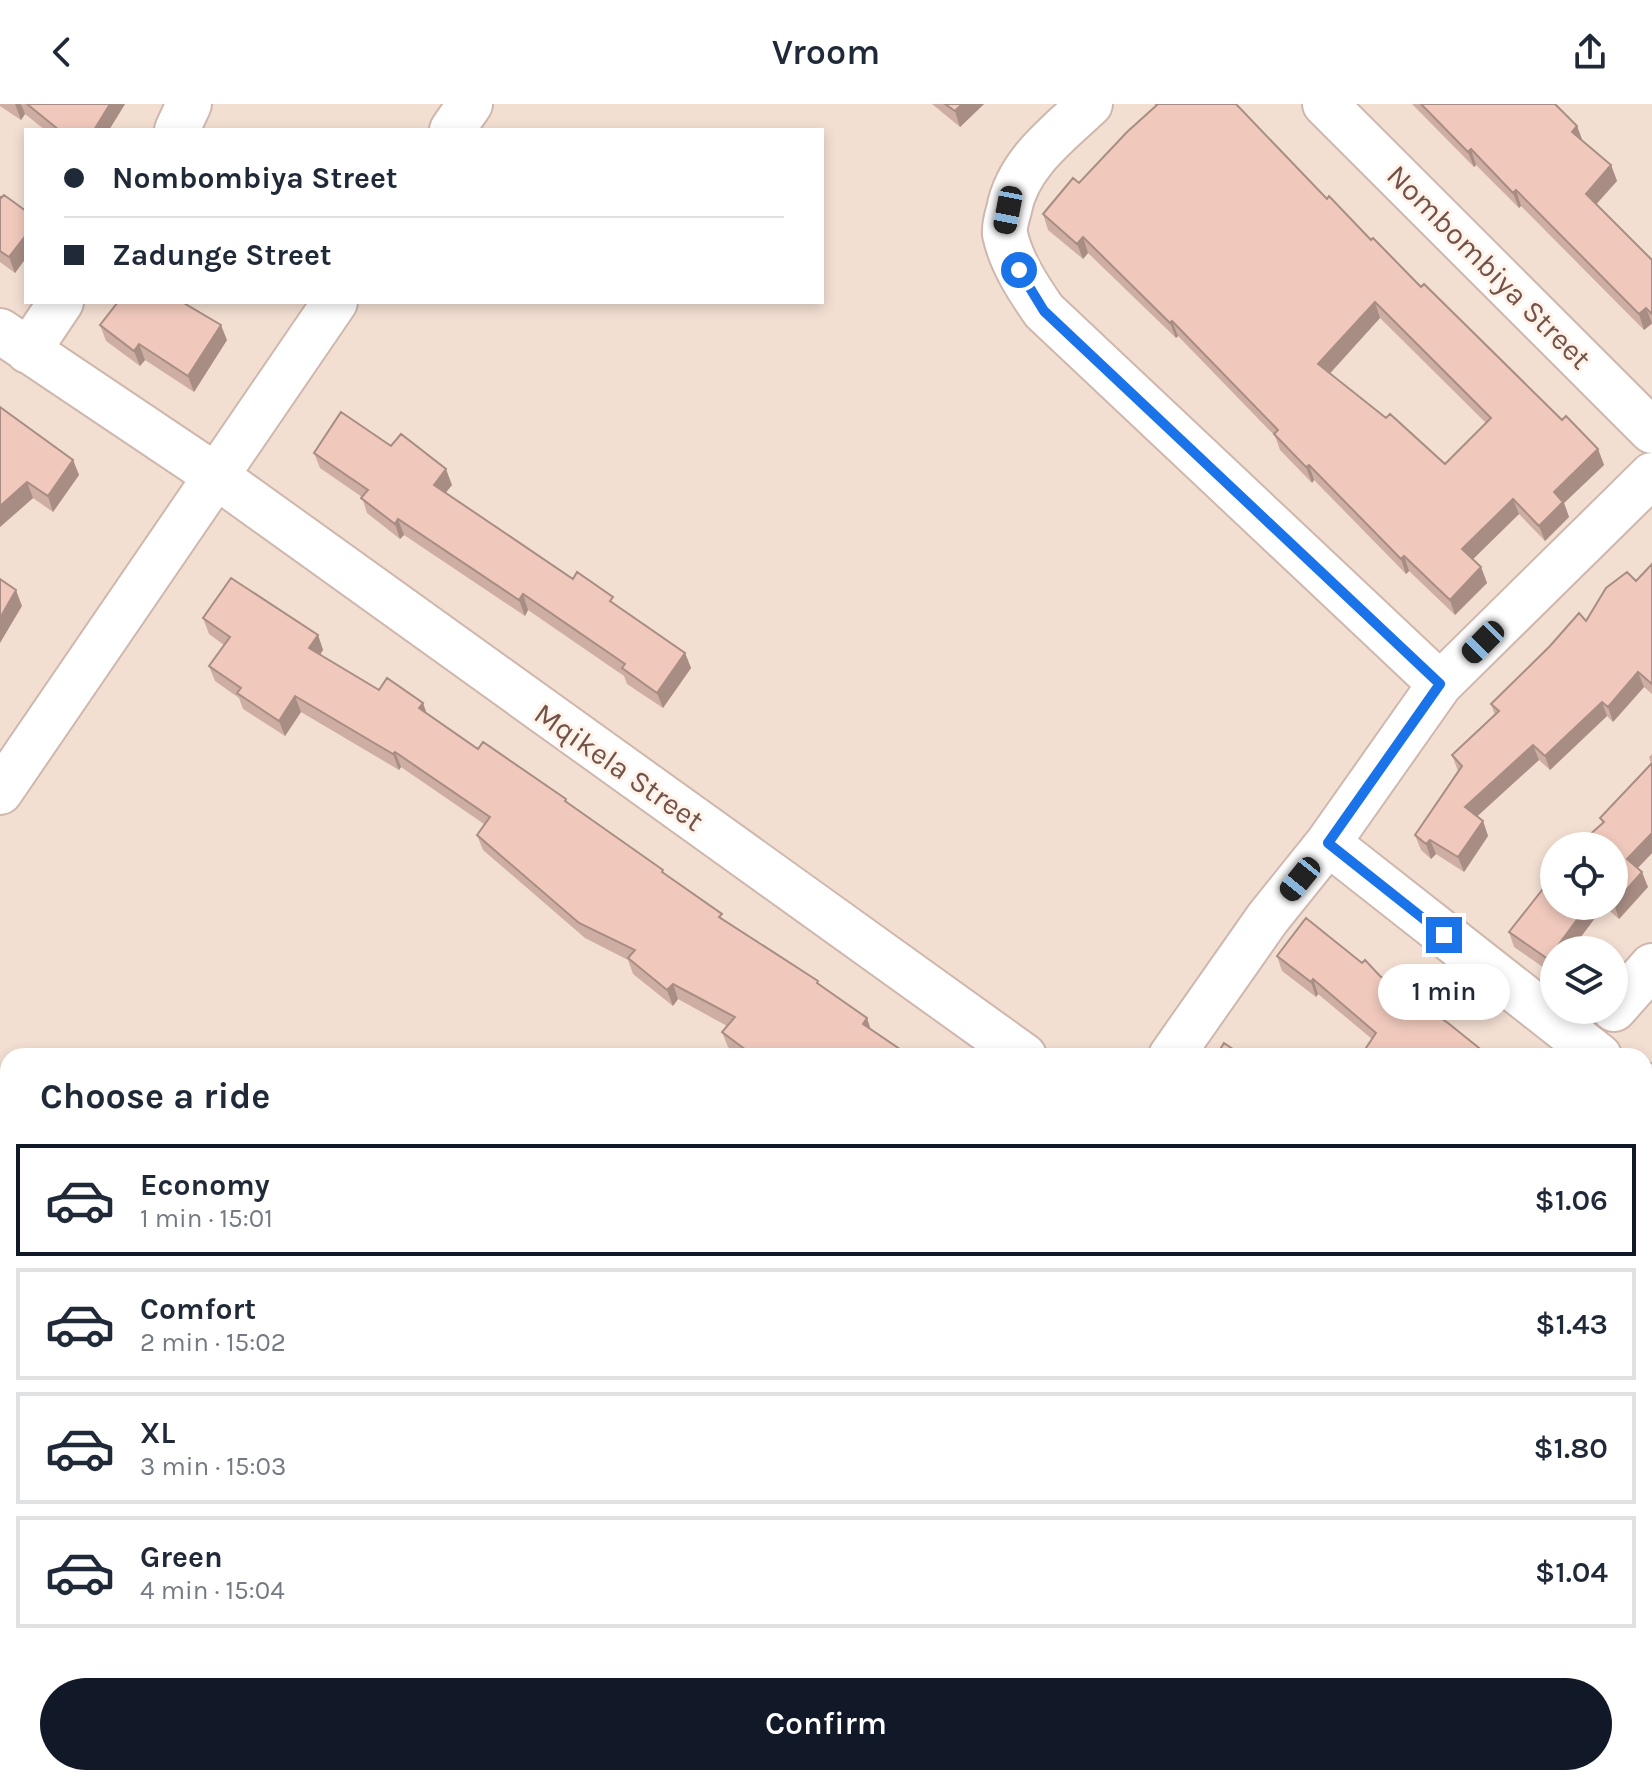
<!DOCTYPE html>
<html lang="en">
<head>
<meta charset="utf-8">
<style>
	body { margin:0; font-family:Karla,sans-serif; background:#f2f2f3; color:#1f2937; height:100vh; display:flex; flex-direction:column; font-size:30px; white-space:nowrap }
	* { box-sizing:border-box; margin:0 }
	p { font-size:26px; color:#747a83 }
	.icon { flex:none; width:44px; height:44px; fill:none; stroke:currentColor; stroke-width:2; stroke-linecap:round; stroke-linejoin:round }
	.map { position:relative; flex:1; overflow:hidden }
	.details { position:absolute; left:0px; top:944px; width:1652px; height:738px; display:flex; flex-direction:column; background:#fff; border-radius:24px 24px 0 0; box-shadow:0 4px 12px #0003 }
	.details>* { flex:none }
	.hud { position:absolute; left:24px; top:24px; width:800px; height:176px; border-radius:0px; box-shadow:0 4px 12px #0003; display:grid; align-content:center; height:176px; padding:0 40px; background:#fff }
	.tools { position:absolute; left:1540px; top:728px; display:grid; gap:16px }
	.tools a { display:grid; place-items:center; width:88px; height:88px; border-radius:50%; background:#fff; box-shadow:0 4px 12px #0003; font-size:40px }
	.end { position:absolute; width:36px; height:36px; margin:-18px; border:10px solid #1a73e8; background:#fff; box-shadow:0 0 0 4px #fff }
	.from { border-radius:50% }
	.bubble { position:absolute; height:56px; border-radius:28px; background:#fff; box-shadow:0 4px 12px #0003; font-size:26px; font-weight:600; line-height:56px; text-align:center }
	.car { position:absolute; width:24px; height:48px; margin:-24px -12px; border-radius:10px; box-shadow:0 0 6px 2px #0007; background:linear-gradient(#222 24%,#8ab4d8 0 40%,#222 0 76%,#8ab4d8 0 86%,#222 0) }
	.hud b { display:flex; align-items:center; gap:28px; height:76px; font-size:30px }
	.hud b+b { border-top:2px solid #e0e1e3 }
	.hud i { width:20px; height:20px; background:#1f2937 }
	ul { padding:0; list-style:none }
	li { display:flex; align-items:center; gap:24px; height:112px; margin:0 16px 12px; padding:0 24px; border:4px solid #e0e1e3; border-radius:0px }
	li div { flex:1 }
	li b { display:block; font-size:30px }
	li em { font-style:normal; font-weight:600 }
	li.current { border-color:#111827 }
	li>.icon { width:72px; height:72px; stroke-width:1.5 }
	h2 { padding:0 40px; font-size:36px; line-height:96px }
	.cta { display:flex; gap:16px; margin-top:auto; padding:16px 40px }
	.cta a { flex:1; height:92px; border-radius:48px; background:#111827; color:#fff; font-size:32px; font-weight:600; line-height:92px; text-align:center }
	header { display:flex; justify-content:space-between; align-items:center; height:104px; padding:0 40px; background:#fff; font-size:36px; font-weight:600 }
	.map>svg:first-child { display:block }
	.residential { fill:#f3dfd2; fill-rule:evenodd }
	.lines { fill:none; stroke-linecap:round; stroke-linejoin:round }
	.street-casing { stroke:#cfb7ad; stroke-width:48 }
	.path { stroke:#d5ac9f; stroke-width:5; stroke-dasharray:2 6; stroke-linecap:butt }
	.street { stroke:#fff; stroke-width:44 }
	.wall { fill:#ceada2; fill-rule:evenodd }
	.shaded-wall { fill:#a88d84 }
	.building { fill:#f0c9bc; stroke:#a88d84; stroke-width:2; fill-rule:evenodd }
	.route { stroke:#1a73e8; stroke-width:10 }
	.labels { text-anchor:middle; stroke-width:6; stroke-linejoin:round; paint-order:stroke }
	.street-label { font-size:30px; fill:#73524a; stroke:#fff3e9 }
</style>
</head>
<body>
<header><svg class="icon" aria-label="back" viewBox="0 0 24 24"><path d="M15 5l-7 7 7 7"/></svg>Vroom<svg class="icon" aria-label="share" viewBox="0 0 24 24"><path d="M12 15V3M7 8l5-5 5 5M5 13v7h14v-7"/></svg></header>
<div class="map">
<svg width="1652" height="1681" viewBox="0 0 1652 1681">
	<rect width="100%" height="100%" fill="#fceee3"/>
	<path class="residential" d="M0 0H1652V1681H0ZM26 26H822V198H26ZM1554 742H1614V802H1554ZM1554 846H1614V906H1554ZM8 952H1644V1674H8Z"/>
	<g class="lines">
		<g class="street-casing">
			<path id="street" d="M1090 0C1058 30 1017 60 1009 106 1007 113 1004 122 1005 130 1011 158 1028 184 1044 207L1440 580
				M1325 0 1652 327
				M177 26 189 0
				M452 26 470 0
				M0 227 216 372 1024 952
				M28 247 61 198
				M0 688 335 198
				M1328 739 1599 952
				M1614 905 1652 862
				M1171 952 1267 815 1328 739 1440 580 1652 371
				M1644 981 1652 986
				M1644 1369 1652 1374
				M1478 1674 1482 1681
				M429 1681 430 1674
				M1248 1681 1250 1674"/>
		</g>
		<path class="path" d="M0 1230 8 1236
			M0 1286 8 1287
			M0 1627H8
			M227 1681 228 1674"/>
		<use href="#street" class="street"/>
	</g>
	<path class="wall" d="M0 0H125L109 26H45L25 10 21 16 0 2Z
		M932 0H984L960 23Z
		M1154 0H1236L1327 95 1562 316 1598 345 1604 361 1564 399 1569 413 1545 437 1519 410 1473 455 1481 463 1487 479 1455 511 1409 467 1406 470 1314 376 1312 379 1280 346 1275 332 1178 232 1176 234 1088 149 1083 155 1048 126 1043 110 1079 79 1156 2ZM1380 214 1486 319 1445 360 1329 270Z
		M1412 0H1555L1577 22 1583 38 1611 61 1617 77 1596 100 1652 156V220L1644 226 1521 102 1519 104 1476 61 1474 63Z
		M0 93 26 107V154L15 169 0 158Z
		M100 221 227 236 194 288 145 256 140 262 106 237Z
		M0 303 73 356 79 371 53 408 33 394 0 423Z
		M391 342 452 381 445 389 573 475 616 501 685 549 691 564 663 604 627 580 624 572 528 506 525 512 404 431 400 435 367 409 362 393 320 364 314 349Z
		M1652 460V590L1644 583 1613 618 1607 612 1550 666 1539 656 1477 712 1483 717 1488 732 1464 768 1436 750 1431 755 1421 746 1415 731 1458 667 1452 651 1495 611 1491 600 1586 517 1636 477Z
		M203 514 318 531 323 546 320 551 379 586 423 599 427 610 478 645 566 695 567 699 665 770 724 816 818 877 819 881 871 925 910 952H739L728 943 722 928 727 922 678 895 673 902 633 870 628 856 585 834 483 746 477 731 484 720 401 663 399 666 301 608 285 632 243 605 239 594 215 577 209 562 224 541 209 530Z
		M1652 650V749L1638 764 1648 783 1619 815 1604 802 1571 846H1554L1553 870 1514 843 1509 828 1554 802H1614V742L1600 714 1651 659 1649 653Z
		M1277 852 1362 859 1489 952H1369L1366 944 1372 935 1318 890 1316 893 1282 867Z
		M1644 1059 1652 1065V1131L1644 1126Z
		M1644 1445 1652 1447V1523L1644 1516Z"/>
	<path class="shaded-wall" d="M15 0H21L25 10 21 16Z
		M110 0H125L109 26H94Z
		M962 0H984L960 23 955 7Z
		M1577 22 1583 38 1572 28Z
		M1471 45 1476 61 1474 63 1468 48Z
		M1611 61 1617 77 1592 105 1586 90Z
		M1516 86 1521 102 1519 104 1513 89Z
		M26 131V154L15 169 9 153Z
		M1083 133 1088 149 1083 155 1077 140Z
		M1375 198 1380 214 1324 276 1318 260Z
		M1646 204 1652 219 1644 226 1639 210Z
		M1172 217 1178 232 1176 234 1170 219Z
		M221 221 227 236 194 288 188 272Z
		M139 240 145 256 140 262 134 247Z
		M1598 345 1604 361 1564 399 1569 413 1545 437 1539 422 1554 388Z
		M73 356 79 371 53 408 48 392Z
		M1309 361 1314 376 1312 379 1306 363Z
		M446 365 452 381 439 397 434 381Z
		M27 378 33 394 0 423V402Z
		M1513 395 1519 410 1468 460 1462 445Z
		M398 415 404 431 400 435 395 420Z
		M1404 452 1409 467 1406 470 1401 455Z
		M1481 463 1487 479 1455 511 1450 496Z
		M16 486 22 502 0 539V514Z
		M523 490 528 506 525 512 519 496Z
		M318 531 323 546 314 559 309 544Z
		M685 549 691 564 663 604 657 589Z
		M1638 568 1644 583 1613 618 1608 603Z
		M295 592 301 608 285 632 279 617Z
		M1602 598 1607 612 1550 666 1545 652Z
		M423 599 428 614 419 604Z
		M1533 641 1539 656 1471 718 1465 703Z
		M395 648 401 663 399 666 393 650Z
		M1483 717 1488 732 1464 768 1458 753Z
		M1652 729V749L1632 770 1627 755Z
		M1430 736 1436 750 1431 755 1426 740Z
		M1642 768 1648 783 1619 815 1614 800Z
		M1587 802H1604L1571 846H1555Z
		M1554 847V869L1553 870 1548 855Z
		M1313 875 1318 890 1316 893 1311 878Z
		M673 880 678 895 673 902 667 886Z
		M867 914 872 929 863 920Z
		M1645 1231 1651 1246 1644 1255V1232Z
		M1652 1501V1522L1647 1507Z
		M344 1674H352L351 1681H342Z
		M1611 1674H1619L1618 1681H1611Z"/>
	<path class="building" d="M27 0H110L94 26H59Z
		M945 0H962L955 7Z
		M1158 0H1236L1327 95 1329 92 1371 136 1373 134 1421 183 1424 180 1562 316 1566 312 1598 345 1554 388 1563 398 1539 422 1513 395 1462 445 1481 463 1450 496 1404 452 1401 455 1309 361 1306 363 1274 330 1278 326 1172 217 1170 219 1083 133 1077 140 1043 110 1073 74 1079 79 1127 28ZM1375 198 1491 314 1445 360 1390 310 1386 314 1318 260Z
		M1421 0H1555L1577 22 1572 28 1611 61 1586 90 1652 156V210L1646 204 1639 210 1516 86 1513 89 1471 45 1468 48Z
		M4 91 26 107V131L9 153 0 147V93L1 94Z
		M118 198H182L221 221 188 272 139 240 134 247 100 221Z
		M0 303 73 356 48 392 27 378 0 402Z
		M341 308 391 342 401 330 446 365 434 381 573 475 577 468 613 493 610 497 685 549 657 589 622 564 625 560 523 490 519 496 398 415 395 420 361 394 368 386 314 349Z
		M1652 460V580L1638 568 1608 603 1602 598 1545 652 1533 641 1465 703 1483 717 1458 753 1430 736 1426 740 1415 731 1462 662 1452 651 1499 607 1491 600 1550 542 1579 509 1586 517 1606 484 1627 468 1636 477Z
		M231 474 318 531 309 544 379 586 387 574 423 599 419 604 478 645 483 638 566 695 565 697 663 766 662 768 722 810 719 813 818 877 817 879 867 914 863 920 910 952H754L722 928 735 913 673 880 667 886 628 854 635 846 579 819 477 731 490 713 395 648 393 650 295 592 279 617 237 589 241 584 209 562 230 533 203 514Z
		M0 475 16 486 0 514Z
		M1652 659V729L1627 755 1642 768 1614 800V742H1577L1604 718 1600 714Z
		M1554 771V802H1587L1548 855 1509 828Z
		M1306 814 1362 859 1365 856 1380 872 1448 919 1489 952H1380L1366 944 1376 929 1313 875 1311 878 1277 852Z
		M1224 939 1243 952H1216Z
		M1644 1059 1652 1065V1119L1644 1115Z
		M1646 1442 1652 1447V1501L1647 1507 1644 1505V1445Z
		M299 1674H344L342 1681H298Z
		M481 1674H787L803 1677V1674H811L874 1681H480Z
		M1558 1674H1611V1679L1602 1678 1601 1681H1556Z"/>
	<g class="lines">
		<path class="route" d="M1019 166 1044 207 1440 580 1328 739 1444 831"/>
	</g>
	<g class="labels">
		<g class="street-label">
			<text transform="translate(1489 163) rotate(45)" y="10">Nombombiya Street</text>
			<text transform="translate(619 663) rotate(35)" y="10">Mqikela Street</text>
		</g>
	</g>
</svg>
<div class="tools">
<a><svg class="icon" aria-label="locate" viewBox="0 0 24 24"><circle cx="12" cy="12" r="6"/><path d="M12 2v4M12 18v4M2 12h4M18 12h4"/></svg></a>
<a><svg class="icon" aria-label="layers" viewBox="0 0 24 24"><path d="M12 4l9 5-9 5-9-5zM3 14l9 5 9-5"/></svg></a>
</div>
<i class="end from" style="left:1019px;top:166px"></i>
<i class="end" style="left:1444px;top:831px"></i>
<div class="bubble" style="left:1378px;top:860px;width:132px">1 min</div>
<i class="car" style="left:1008px;top:106px;rotate:191deg"></i>
<i class="car" style="left:1483px;top:538px;rotate:225deg"></i>
<i class="car" style="left:1300px;top:775px;rotate:219deg"></i>
<div class="hud">
<b><i class="from"></i>Nombombiya Street</b>
<b><i></i>Zadunge Street</b>
</div>
<section class="details">
<h2>Choose a ride</h2>
<ul>
<li class="current"><svg class="icon" aria-label="car" viewBox="0 0 24 24"><path d="M5 17H2v-5l4-1 3-4h7l3 4 3 1v5h-3M9 17h6M6 11h13"/><circle cx="7" cy="17" r="2"/><circle cx="17" cy="17" r="2"/></svg><div><b>Economy</b><p>1 min · 15:01</p></div><em>$1.06</em></li>
<li><svg class="icon" aria-label="car" viewBox="0 0 24 24"><path d="M5 17H2v-5l4-1 3-4h7l3 4 3 1v5h-3M9 17h6M6 11h13"/><circle cx="7" cy="17" r="2"/><circle cx="17" cy="17" r="2"/></svg><div><b>Comfort</b><p>2 min · 15:02</p></div><em>$1.43</em></li>
<li><svg class="icon" aria-label="car" viewBox="0 0 24 24"><path d="M5 17H2v-5l4-1 3-4h7l3 4 3 1v5h-3M9 17h6M6 11h13"/><circle cx="7" cy="17" r="2"/><circle cx="17" cy="17" r="2"/></svg><div><b>XL</b><p>3 min · 15:03</p></div><em>$1.80</em></li>
<li><svg class="icon" aria-label="car" viewBox="0 0 24 24"><path d="M5 17H2v-5l4-1 3-4h7l3 4 3 1v5h-3M9 17h6M6 11h13"/><circle cx="7" cy="17" r="2"/><circle cx="17" cy="17" r="2"/></svg><div><b>Green</b><p>4 min · 15:04</p></div><em>$1.04</em></li>
</ul>
<div class="cta"><a>Confirm</a></div>
</section>
</div>
</body>
</html>
